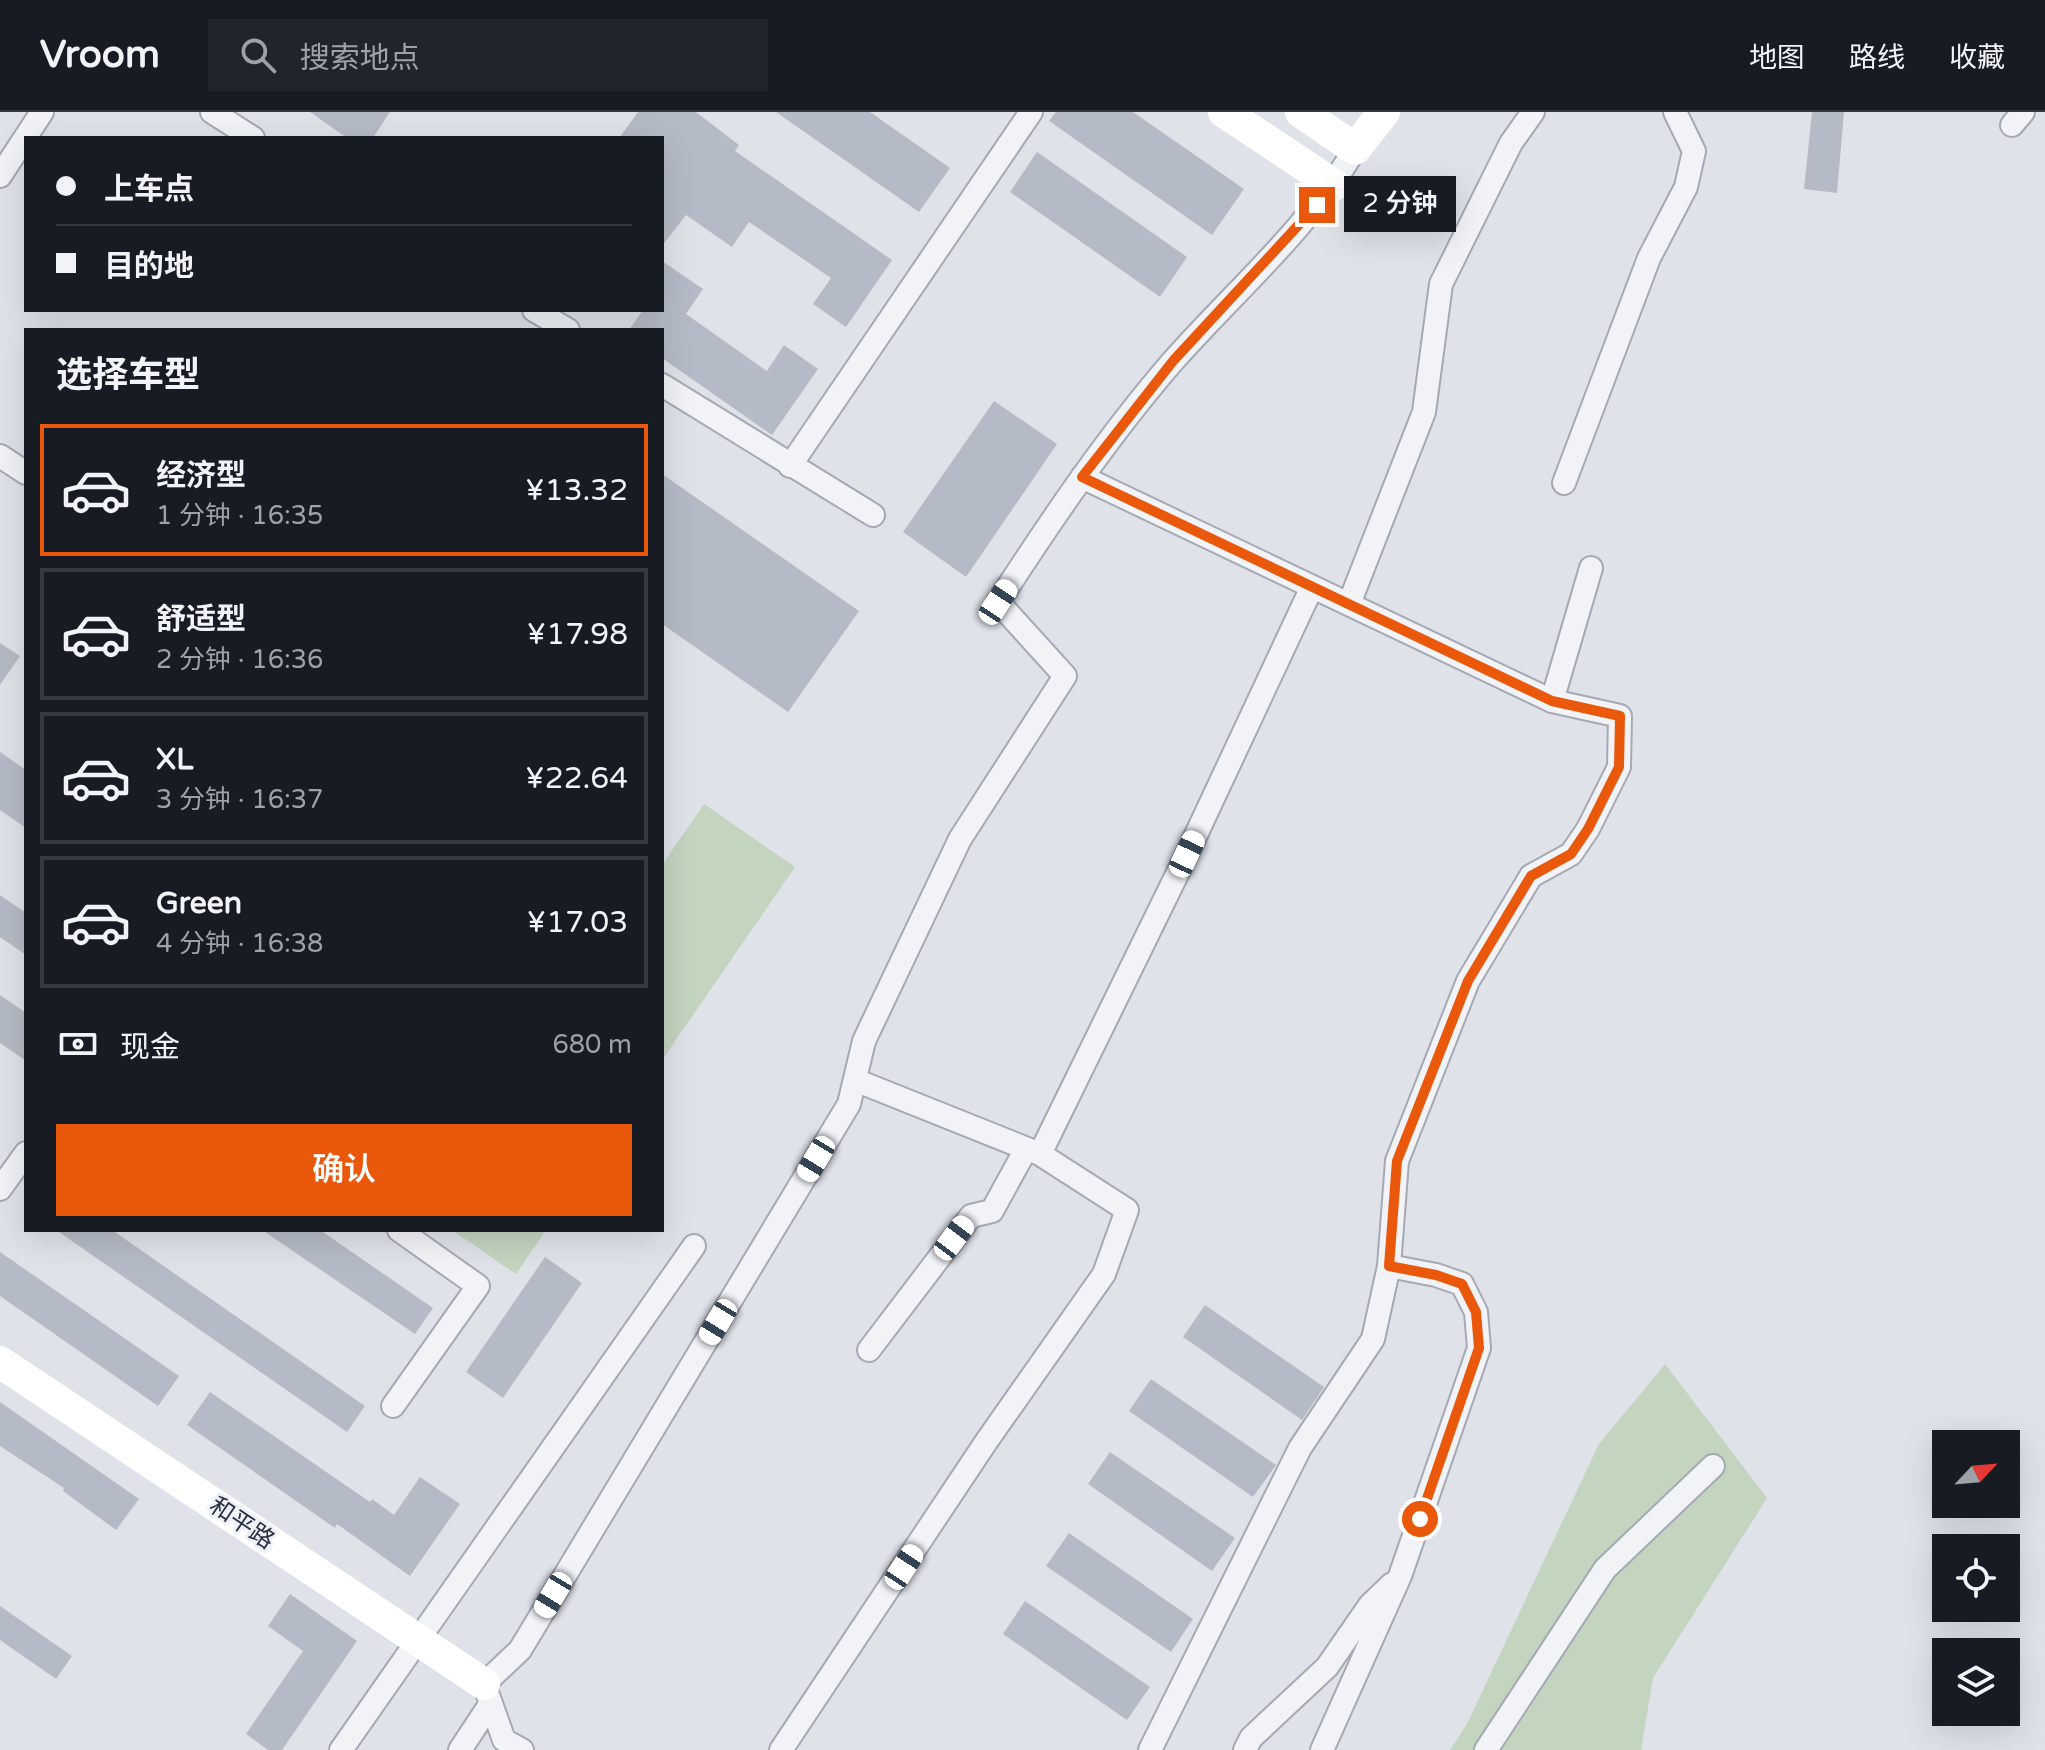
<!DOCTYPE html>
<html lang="zh">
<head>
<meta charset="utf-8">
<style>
	body { margin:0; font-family:"Varela Round","Noto Sans SC",sans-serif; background:#20242c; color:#f1f3f6; height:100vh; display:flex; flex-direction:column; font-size:30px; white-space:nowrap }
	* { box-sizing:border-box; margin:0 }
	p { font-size:26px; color:#9ea1a6 }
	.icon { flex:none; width:44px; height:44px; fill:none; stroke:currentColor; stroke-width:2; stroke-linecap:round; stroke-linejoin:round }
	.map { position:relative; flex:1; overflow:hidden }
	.side { position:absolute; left:24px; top:216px; width:640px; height:904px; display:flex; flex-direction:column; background:#171b24; border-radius:0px; box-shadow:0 8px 32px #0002 }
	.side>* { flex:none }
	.guide { position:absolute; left:24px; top:24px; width:640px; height:176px; border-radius:0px; box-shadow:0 8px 32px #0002; display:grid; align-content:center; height:176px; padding:0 32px; background:#171b24 }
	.needle { width:52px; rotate:64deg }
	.fabs { position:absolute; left:1932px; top:1318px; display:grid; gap:16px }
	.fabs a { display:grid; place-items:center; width:88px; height:88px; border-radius:0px; background:#171b24; box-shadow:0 8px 32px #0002; font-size:40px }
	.end { position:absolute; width:36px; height:36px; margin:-18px; border:10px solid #ea580c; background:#fff; box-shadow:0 0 0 4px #fff }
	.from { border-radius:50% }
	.bubble { position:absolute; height:56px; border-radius:0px; background:#171b24; box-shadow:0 8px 32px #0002; font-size:26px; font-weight:600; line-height:56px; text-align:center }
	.car { position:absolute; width:24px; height:48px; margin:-24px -12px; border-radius:10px; box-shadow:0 0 6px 2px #0007; background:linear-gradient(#fff 24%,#345 0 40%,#fff 0 76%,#345 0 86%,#fff 0) }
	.guide b { display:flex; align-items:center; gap:28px; height:76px; font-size:30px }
	.guide b+b { border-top:2px solid #363941 }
	.guide i { width:20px; height:20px; background:#f1f3f6 }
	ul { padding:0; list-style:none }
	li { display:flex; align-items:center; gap:24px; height:132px; margin:0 16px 12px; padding:0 16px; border:4px solid #363941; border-radius:0px }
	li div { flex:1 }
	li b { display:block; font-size:30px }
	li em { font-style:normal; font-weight:600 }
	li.selected { border-color:#ea580c }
	li>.icon { width:72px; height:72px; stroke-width:1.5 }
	h2 { padding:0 32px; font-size:36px; line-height:96px }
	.pay { display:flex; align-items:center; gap:20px; height:88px; padding:0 32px; font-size:30px }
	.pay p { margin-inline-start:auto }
	.primary-button { display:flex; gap:16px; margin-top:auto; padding:16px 32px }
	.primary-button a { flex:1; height:92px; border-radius:0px; background:#ea580c; color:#fff; font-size:32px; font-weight:600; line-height:92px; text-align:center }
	header { display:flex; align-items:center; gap:48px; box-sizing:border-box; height:112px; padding:0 40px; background:#171b24; border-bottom:2px solid #363941 }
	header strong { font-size:38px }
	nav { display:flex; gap:44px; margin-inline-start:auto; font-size:28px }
	.search { width:560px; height:72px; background:#20242c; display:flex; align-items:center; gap:20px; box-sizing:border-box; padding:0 28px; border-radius:0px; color:#9ea1a6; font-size:30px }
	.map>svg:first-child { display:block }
	.green { fill:#c3d4bf }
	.building { fill:#b5bbc6 }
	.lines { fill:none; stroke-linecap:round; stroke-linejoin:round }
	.street-casing { stroke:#a4a9b3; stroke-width:26 }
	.street { stroke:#f2f3f7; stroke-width:22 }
	.secondary { stroke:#fff; stroke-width:32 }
	.route { stroke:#ea580c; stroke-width:10 }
	.labels { text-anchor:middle; stroke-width:6; stroke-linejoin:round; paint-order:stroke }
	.street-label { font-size:24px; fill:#272f41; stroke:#eef1f6 }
</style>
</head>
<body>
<header>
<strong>Vroom</strong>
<div class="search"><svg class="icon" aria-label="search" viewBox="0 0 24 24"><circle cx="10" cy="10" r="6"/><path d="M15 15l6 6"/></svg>搜索地点</div>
<nav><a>地图</a><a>路线</a><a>收藏</a></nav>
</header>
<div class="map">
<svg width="2045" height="1638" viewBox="0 0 2045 1638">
	<rect width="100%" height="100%" fill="#dfe2e9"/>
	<path class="green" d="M704 692 795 755 662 948V753Z
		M452 1118H546L516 1162Z
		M1665 1252 1767 1386 1653 1566 1641 1638H1450L1467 1612 1599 1332Z"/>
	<path class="building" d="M310 0H390L373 26H347Z
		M638 0H696L739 33 735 39 892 148 846 215 813 192 831 166 749 110 732 135 686 103 662 134V26H619Z
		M776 0H870L950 56 919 100Z
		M1056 0H1133L1244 77 1212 123 1049 9Z
		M1812 0H1844L1837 81 1804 77Z
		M1037 40 1187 145 1160 185 1010 80Z
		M662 149 703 177 686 202 767 259 784 233 818 257 772 323 662 246V218H629L643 198H662Z
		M994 289 1057 332 966 465 903 420Z
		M662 362 859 499 788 600 662 512Z
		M0 531 20 544 0 573Z
		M0 640 26 658V716L0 698Z
		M0 783 26 801V843L0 825Z
		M0 883 26 901V949L0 931Z
		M56 1118H112L365 1294 347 1320Z
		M262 1118H320L433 1196 415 1222Z
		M0 1140 179 1264 158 1294 0 1184Z
		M545 1145 582 1171 503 1286 466 1260Z
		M1205 1193 1324 1275 1302 1308 1183 1225Z
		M1151 1267 1276 1353 1253 1385 1129 1299Z
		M210 1280 370 1390 372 1387 394 1403 420 1365 460 1392 410 1464 337 1412 335 1416 187 1313Z
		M0 1290 139 1387 116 1418 63 1379 64 1376 0 1334Z
		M1110 1340 1235 1426 1212 1459 1088 1372Z
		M1069 1421 1193 1507 1171 1540 1046 1454Z
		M290 1482 357 1529 282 1638H268L246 1622 303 1539 268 1514Z
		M1025 1489 1150 1575 1127 1608 1003 1522Z
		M0 1494 72 1544 56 1567 0 1528Z"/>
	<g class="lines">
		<g class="street-casing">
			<path id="street" d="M212 0 253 26
				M2012 13 2023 0
				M0 64 42 0
				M534 198 568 218
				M662 273 873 403
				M0 344 26 361
				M790 354 1031 0
				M1082 365 1552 589 1620 604 1619 655 1588 717 1571 742 1531 764 1468 869 1397 1049 1389 1154 1373 1227 1300 1336 1150 1638
				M1564 371 1649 146 1686 75 1694 39 1675 0
				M1349 492 1424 300 1441 172 1511 31 1533 0
				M1552 589 1591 456
				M855 968 1040 1042
				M0 1077 26 1041
				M869 1238 971 1104 992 1099 1026 1037
				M393 1294 478 1174 399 1118
				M341 1638 694 1134
				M460 1638 491 1591
				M522 1638 504 1628 484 1572 520 1538 849 992 864 929 960 727 1065 564 998 490C1052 407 1108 324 1173 249 1235 179 1307 118 1355 37
				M781 1638 986 1330 1104 1162 1127 1098 1040 1042 1187 742 1312 475
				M1245 1638 1251 1626 1327 1555 1370 1493 1392 1472
				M1322 1638 1400 1464 1479 1236 1476 1200 1462 1172 1436 1163 1389 1154
				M1486 1638 1605 1457 1713 1354"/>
		</g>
		<use href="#street" class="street"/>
		<path class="secondary" d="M1224 0 1334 73
			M1301 0 1355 37 1384 0
			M0 1250 484 1572"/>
	</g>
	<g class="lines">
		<path class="route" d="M1317 93 1173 249 1082 365 1552 589 1620 604 1619 655 1588 717 1571 742 1531 764 1468 869 1397 1049 1389 1154 1436 1163 1462 1172 1476 1200 1479 1236 1420 1407"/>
	</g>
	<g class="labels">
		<g class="street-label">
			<text transform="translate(242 1411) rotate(34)" y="8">和平路</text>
		</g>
	</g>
</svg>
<div class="fabs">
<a><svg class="needle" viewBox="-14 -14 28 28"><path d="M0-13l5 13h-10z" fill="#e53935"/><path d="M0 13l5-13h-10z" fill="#9ea1a6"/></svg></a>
<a><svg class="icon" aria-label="locate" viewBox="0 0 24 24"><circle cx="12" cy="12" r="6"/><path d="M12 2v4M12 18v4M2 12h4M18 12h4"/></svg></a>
<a><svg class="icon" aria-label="layers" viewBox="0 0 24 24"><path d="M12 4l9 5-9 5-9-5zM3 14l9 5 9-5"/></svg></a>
</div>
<i class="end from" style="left:1420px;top:1407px"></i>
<i class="end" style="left:1317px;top:93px"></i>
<div class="bubble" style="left:1344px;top:64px;width:112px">2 分钟</div>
<i class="car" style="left:998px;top:490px;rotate:33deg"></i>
<i class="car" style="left:1187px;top:742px;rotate:25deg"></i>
<i class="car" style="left:816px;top:1047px;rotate:211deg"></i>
<i class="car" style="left:954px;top:1126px;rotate:37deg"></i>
<i class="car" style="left:718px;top:1210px;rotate:211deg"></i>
<i class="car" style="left:904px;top:1455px;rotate:33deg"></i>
<i class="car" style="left:553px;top:1483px;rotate:211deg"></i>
<div class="guide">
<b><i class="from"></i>上车点</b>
<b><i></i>目的地</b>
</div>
<section class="side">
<h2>选择车型</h2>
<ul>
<li class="selected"><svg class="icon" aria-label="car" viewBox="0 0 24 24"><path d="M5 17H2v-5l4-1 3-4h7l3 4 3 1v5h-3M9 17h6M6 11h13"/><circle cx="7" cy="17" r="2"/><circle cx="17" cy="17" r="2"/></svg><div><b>经济型</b><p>1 分钟 · 16:35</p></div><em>¥13.32</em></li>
<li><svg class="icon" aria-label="car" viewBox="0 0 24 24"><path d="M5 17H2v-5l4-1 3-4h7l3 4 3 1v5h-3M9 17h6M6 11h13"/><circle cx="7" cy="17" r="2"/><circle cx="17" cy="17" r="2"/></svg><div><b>舒适型</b><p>2 分钟 · 16:36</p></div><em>¥17.98</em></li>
<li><svg class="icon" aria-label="car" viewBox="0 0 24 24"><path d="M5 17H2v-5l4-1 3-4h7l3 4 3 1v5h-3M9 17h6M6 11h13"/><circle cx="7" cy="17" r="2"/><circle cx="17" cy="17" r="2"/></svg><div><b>XL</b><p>3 分钟 · 16:37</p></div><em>¥22.64</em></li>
<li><svg class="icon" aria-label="car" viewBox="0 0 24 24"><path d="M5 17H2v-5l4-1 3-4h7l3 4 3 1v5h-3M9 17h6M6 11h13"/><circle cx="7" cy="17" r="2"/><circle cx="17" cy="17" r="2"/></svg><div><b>Green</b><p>4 分钟 · 16:38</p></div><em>¥17.03</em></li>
</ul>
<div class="pay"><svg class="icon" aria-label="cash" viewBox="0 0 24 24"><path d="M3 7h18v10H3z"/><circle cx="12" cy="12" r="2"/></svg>现金<p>680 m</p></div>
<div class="primary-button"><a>确认</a></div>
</section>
</div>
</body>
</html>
